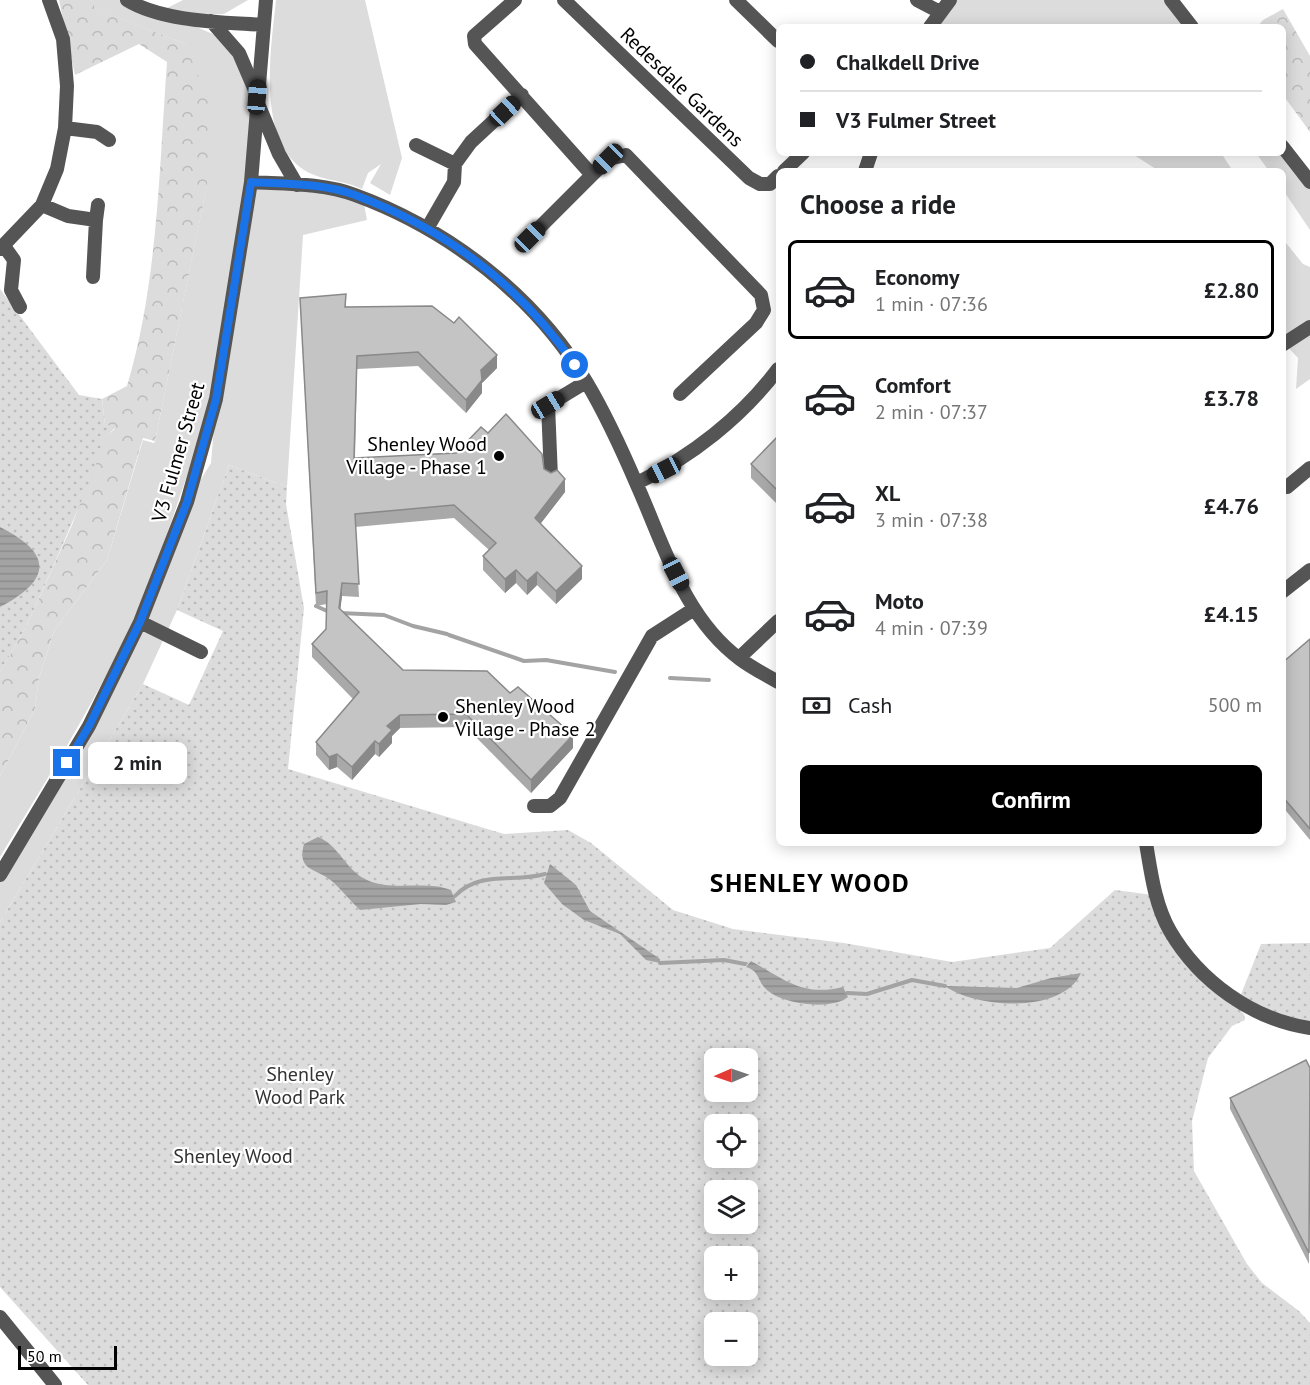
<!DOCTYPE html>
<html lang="en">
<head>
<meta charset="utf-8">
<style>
	body { margin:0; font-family:"PT Sans",sans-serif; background:#f6f6f6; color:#202124; height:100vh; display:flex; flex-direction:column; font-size:22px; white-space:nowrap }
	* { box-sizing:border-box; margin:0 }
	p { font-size:20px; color:#757577 }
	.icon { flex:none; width:33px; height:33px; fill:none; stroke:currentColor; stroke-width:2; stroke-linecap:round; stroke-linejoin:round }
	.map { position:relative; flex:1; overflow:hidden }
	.sheet { position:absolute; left:776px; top:168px; width:510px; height:678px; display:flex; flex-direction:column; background:#fff; border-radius:9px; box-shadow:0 3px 15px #0003 }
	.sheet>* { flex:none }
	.banner { position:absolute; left:776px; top:24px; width:510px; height:132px; border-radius:9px; box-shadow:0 3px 15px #0003; display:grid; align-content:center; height:132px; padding:0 24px; background:#fff }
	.needle { width:39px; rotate:268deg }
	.buttons { position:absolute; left:704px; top:1048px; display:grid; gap:12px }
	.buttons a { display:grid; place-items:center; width:54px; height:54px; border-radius:9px; background:#fff; box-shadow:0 3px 15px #0003; font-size:30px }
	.scale { position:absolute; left:18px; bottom:15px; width:99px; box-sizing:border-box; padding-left:6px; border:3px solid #000; border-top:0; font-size:16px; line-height:21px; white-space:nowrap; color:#000; -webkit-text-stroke:4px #fff; paint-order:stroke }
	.end { position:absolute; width:27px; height:27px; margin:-14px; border:8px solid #1a73e8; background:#fff; box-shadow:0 0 0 3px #fff }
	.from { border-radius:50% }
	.bubble { position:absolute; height:42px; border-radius:9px; background:#fff; box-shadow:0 3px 15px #0003; font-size:20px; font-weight:700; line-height:42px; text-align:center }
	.car { position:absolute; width:18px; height:36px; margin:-18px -9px; border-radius:8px; box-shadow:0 0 4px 2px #0007; background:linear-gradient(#222 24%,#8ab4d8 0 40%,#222 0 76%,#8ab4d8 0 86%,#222 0) }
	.banner b { display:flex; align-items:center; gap:21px; height:57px; font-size:22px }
	.banner b+b { border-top:2px solid #e0e0e0 }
	.banner i { width:15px; height:15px; background:#202124 }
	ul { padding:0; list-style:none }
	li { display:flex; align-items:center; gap:18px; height:99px; margin:0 12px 9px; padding:0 12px; border:3px solid transparent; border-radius:9px }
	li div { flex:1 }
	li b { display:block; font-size:22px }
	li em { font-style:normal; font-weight:700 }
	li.selected { border-color:#000 }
	li>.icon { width:54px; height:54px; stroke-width:1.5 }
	h2 { padding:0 24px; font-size:27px; line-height:72px }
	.pay { display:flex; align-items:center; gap:15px; height:66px; padding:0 24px; font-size:22px }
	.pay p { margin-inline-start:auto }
	.action { display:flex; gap:12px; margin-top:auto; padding:12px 24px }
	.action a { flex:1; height:69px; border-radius:9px; background:#000; color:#fff; font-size:24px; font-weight:700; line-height:69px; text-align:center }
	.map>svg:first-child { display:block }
	.green { fill:#dcdcdc }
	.forest { fill:url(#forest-crowns) }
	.park { fill:url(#park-dots); fill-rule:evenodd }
	.water { fill:url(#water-rules) }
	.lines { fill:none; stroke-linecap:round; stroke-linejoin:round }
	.stream { stroke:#a3a3a3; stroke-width:4 }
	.minor { stroke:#555; stroke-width:14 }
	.wall { fill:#a9a9a9 }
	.shaded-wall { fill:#898989 }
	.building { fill:#c4c4c4; stroke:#898989; stroke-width:1.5 }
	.route { stroke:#1a73e8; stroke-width:8 }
	.poi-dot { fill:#000; stroke:#fff; stroke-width:2 }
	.labels { text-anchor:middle; stroke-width:4.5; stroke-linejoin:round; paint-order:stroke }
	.street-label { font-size:20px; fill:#000; stroke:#fff }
	.poi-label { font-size:20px; fill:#000; stroke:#fff; text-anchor:end }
	.park-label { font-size:20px; fill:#333; stroke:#fff }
	.district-label { font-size:26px; font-weight:bold; letter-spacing:1.5px; fill:#000; stroke:#fff }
</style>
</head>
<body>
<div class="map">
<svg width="1310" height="1385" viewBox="0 0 1310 1385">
	<defs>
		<pattern id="forest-crowns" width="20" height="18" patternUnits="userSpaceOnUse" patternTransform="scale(1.5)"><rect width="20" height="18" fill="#dcdcdc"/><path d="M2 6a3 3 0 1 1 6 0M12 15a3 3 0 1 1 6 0" fill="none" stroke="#bbb"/></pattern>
		<pattern id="park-dots" width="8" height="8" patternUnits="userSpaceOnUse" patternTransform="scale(1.5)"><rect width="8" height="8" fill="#dcdcdc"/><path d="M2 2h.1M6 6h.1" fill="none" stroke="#bbb" stroke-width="1.8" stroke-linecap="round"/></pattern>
		<pattern id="water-rules" width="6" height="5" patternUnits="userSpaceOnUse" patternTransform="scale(1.5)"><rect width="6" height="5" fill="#a3a3a3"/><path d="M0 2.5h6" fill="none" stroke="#8b8b8b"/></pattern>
	</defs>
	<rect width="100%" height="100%" fill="#fff"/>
	<path class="green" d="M91 0H127L163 10 183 0H248L224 14 192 15V25L215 35 239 53 257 97 251 182 363 199 367 220 303 235 287 487 229 465 177 610 143 684 0 922V875L89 726 187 502 211 463 216 402C187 467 169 536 141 602 103 691 50 774 0 857V776L35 709 39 678 54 631 107 560 143 440 154 443 155 441 207 184 185 44 94 8Z
		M276 0H365L402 158 390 195 370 183 381 164 368 173 362 189C344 180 321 181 304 170 256 140 271 48 276 0Z
		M950 0H1171L1192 27H930Z
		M1131 153H1221L1233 171H1159Z
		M1256 153H1282L1310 182V230L1283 190 1282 171H1269Z
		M1282 238 1303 264 1310 267V379L1296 389 1298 358 1283 342Z"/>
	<path class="forest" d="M59 0H91L95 8 185 44 211 106 207 185 155 441 143 438 107 560 54 631 39 678 35 709 0 776V672L27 625 72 525 104 437 115 429 105 424 102 399 127 386C158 282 159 170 167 62L139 44 75 75Z
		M1283 9 1310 56V132L1283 95 1282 27H1257L1263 20Z"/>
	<path class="park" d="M0 289 79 395 102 399 105 424 115 428 104 438 93 474 56 560 27 625 0 672Z
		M229 465 287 487 286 504 304 608 288 769 504 834 568 830 591 843 673 910 733 929 844 943 952 962 1050 948 1115 890 1153 895 1197 972 1244 1014 1245 1020 1232 1026 1208 1058 1192 1121 1194 1171 1247 1264 1262 1283 1299 1311 1310 1323V1385H88L0 1287V922L143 684 189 705 223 631 177 610ZM714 1059H747V1092H714ZM714 1125H747V1158H714ZM714 1191H747V1224H714ZM714 1257H747V1290H714ZM714 1323H747V1356H714Z
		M1310 943V1028L1238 1002 1261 944Z"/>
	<path class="water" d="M0 527C54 554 51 580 0 607Z
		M318 837C340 846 345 870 367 880 393 892 424 880 451 890L456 902 446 905 421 904 360 910C350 901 343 891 333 882 318 868 296 872 304 844Z
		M550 864 576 885 590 911 660 959V963L646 960 620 934 584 920 562 904 544 883Z
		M751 961C784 979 802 997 843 987L848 997C831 1011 782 1004 767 990 756 980 761 972 746 967Z
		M1081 973C1062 1015 975 1008 945 986L1017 988 1051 978Z"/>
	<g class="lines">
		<path class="stream" d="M316 606 327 611
			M340 613 384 615 413 626 447 634
			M449 635 524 661 546 660 615 672
			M670 678 709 680
			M455 896C479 870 515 883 545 874
			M660 963 724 960 745 964
			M847 993 867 994 912 980 945 986"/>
		<path class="minor" d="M127 0C163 22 223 22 264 25
			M515 0 474 36 475 44 592 175 608 159 626 155 761 295 764 310 756 323 680 394
			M564 0 749 178 760 184H770L778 176
			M736 0 778 41
			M917 0 940 12
			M1171 0 1192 27
			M211 21 239 53 257 95
			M930 27 950 0
			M259 106 279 154 297 185
			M65 128 97 132 109 140
			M416 145 455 164
			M1282 146 1310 182
			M784 171 803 153
			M865 171 871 153
			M251 182C285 184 323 183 355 195 448 229 536 296 587 383 606 415 622 450 637 485 664 545 684 618 740 659 752 668 766 675 778 682
			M42 205 68 216 96 220 98 205
			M428 227 454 182 455 164 471 142 522 95
			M530 237 592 175
			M4 246 14 260 11 290 20 307
			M0 249 42 205 57 169 65 128 67 86 63 39 49 0
			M93 277 96 220
			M1282 345 1310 327
			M551 477 548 405 586 382
			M637 483C691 457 742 417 778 369
			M1287 487 1310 468
			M1282 592 1310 570
			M140 622 201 652
			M739 658 778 621
			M534 806H550L560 798 652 636 694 609
			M1146 843C1151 873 1155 905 1170 931 1199 981 1253 1020 1310 1028
			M0 875 89 726 140 622 187 502 216 399 251 182 266 0
			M0 1317 55 1385"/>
	</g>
	<path class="wall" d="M300 298 346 306 497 368 482 383V393L466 413 418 366 357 369 355 458 456 453 488 433 544 469 565 492 540 524 582 579 556 604 537 585 527 595 516 583 505 593 483 570V556L489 550 454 518 355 527 359 597 342 596 340 609 403 670 510 693 573 748 531 793 466 727 400 728 392 736V743L379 757 375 754 352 780 337 767 329 770 316 755V742L353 699 312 657V644L326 629 327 604 316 606Z
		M778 436V505L751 478V464Z
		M1310 639V840L1282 806V663Z
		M1310 1068 1309 1264 1230 1109V1098Z"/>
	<path class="shaded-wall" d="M497 355V368L482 383V393L466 413V400L481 370Z
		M565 479V492L535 531V518Z
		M582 566V579L556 604V591Z
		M516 570V583L505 593V579Z
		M537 572V585L527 595V581Z
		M342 583V596L339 621V608Z
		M400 715V728L392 736V743L379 757V744L387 726Z
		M573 735V748L531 793V780Z
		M375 741V754L352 780V767Z
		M337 754V767L329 770V757Z"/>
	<path class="building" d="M346 294 345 307 432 306 454 323 459 317 497 355 481 370 482 380 466 400 418 352 357 356 354 458 456 453 481 427 488 433 506 414 542 454 544 469 551 473 557 470 565 479 535 518 582 566 556 591 537 572 527 581 516 570 505 579 483 556 496 543 454 505 355 514 359 584 342 583 339 608 403 670 487 671 510 693 518 687 573 735 531 780 466 714 400 715 387 726 392 730 379 744 375 741 352 767 337 754 329 757 316 742 359 692 312 644 326 629 327 591 316 593 300 298Z
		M778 436V491L751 464Z
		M1310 639V829L1282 796V663Z
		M1306 1060 1310 1068 1309 1253 1230 1098Z"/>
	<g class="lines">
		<path class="route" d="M67 763 89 726 140 622 187 502 216 399 251 182C285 184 323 183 355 195 445 229 520 285 575 365"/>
	</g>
	<g class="poi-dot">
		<circle cx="499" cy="456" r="6"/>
		<circle cx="443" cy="717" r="6"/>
	</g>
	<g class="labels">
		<g class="street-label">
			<text transform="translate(682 87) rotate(44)" y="7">Redesdale Gardens</text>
			<text transform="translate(178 452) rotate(-74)" y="7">V3 Fulmer Street</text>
		</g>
		<g class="poi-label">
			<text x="487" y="451">Shenley Wood<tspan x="487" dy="23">Village - Phase 1</tspan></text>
			<text x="455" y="713" text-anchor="start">Shenley Wood<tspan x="455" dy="23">Village - Phase 2</tspan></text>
		</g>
		<g class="park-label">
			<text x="300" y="1081">Shenley<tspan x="300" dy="23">Wood Park</tspan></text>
			<text x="233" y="1163">Shenley Wood</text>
		</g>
		<g class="district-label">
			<text x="810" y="892">SHENLEY WOOD</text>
		</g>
	</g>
</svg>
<div class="buttons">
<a><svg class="needle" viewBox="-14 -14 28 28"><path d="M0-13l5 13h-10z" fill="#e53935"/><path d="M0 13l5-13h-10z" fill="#757577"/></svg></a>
<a><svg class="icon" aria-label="locate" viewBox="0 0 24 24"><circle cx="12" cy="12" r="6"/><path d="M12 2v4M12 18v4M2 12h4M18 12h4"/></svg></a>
<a><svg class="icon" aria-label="layers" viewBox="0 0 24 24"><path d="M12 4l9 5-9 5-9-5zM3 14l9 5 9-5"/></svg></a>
<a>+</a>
<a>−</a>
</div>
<div class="scale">50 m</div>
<i class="end from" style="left:575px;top:365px"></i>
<i class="end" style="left:67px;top:763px"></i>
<div class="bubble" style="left:88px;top:742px;width:99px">2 min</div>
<i class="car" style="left:257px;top:97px;rotate:5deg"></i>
<i class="car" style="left:505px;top:111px;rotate:47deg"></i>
<i class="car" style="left:608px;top:159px;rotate:225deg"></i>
<i class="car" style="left:530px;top:237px;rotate:45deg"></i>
<i class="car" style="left:548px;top:405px;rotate:59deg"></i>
<i class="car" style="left:664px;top:470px;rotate:243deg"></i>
<i class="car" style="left:676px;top:574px;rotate:153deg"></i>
<div class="banner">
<b><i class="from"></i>Chalkdell Drive</b>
<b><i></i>V3 Fulmer Street</b>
</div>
<section class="sheet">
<h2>Choose a ride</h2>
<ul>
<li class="selected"><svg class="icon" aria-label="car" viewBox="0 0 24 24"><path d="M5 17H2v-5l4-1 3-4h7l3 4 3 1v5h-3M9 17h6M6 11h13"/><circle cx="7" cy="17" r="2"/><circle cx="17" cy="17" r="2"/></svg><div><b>Economy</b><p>1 min · 07:36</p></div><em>£2.80</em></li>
<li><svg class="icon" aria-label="car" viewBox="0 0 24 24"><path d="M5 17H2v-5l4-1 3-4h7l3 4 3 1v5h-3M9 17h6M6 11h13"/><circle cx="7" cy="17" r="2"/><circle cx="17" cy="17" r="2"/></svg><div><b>Comfort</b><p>2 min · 07:37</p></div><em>£3.78</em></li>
<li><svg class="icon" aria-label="car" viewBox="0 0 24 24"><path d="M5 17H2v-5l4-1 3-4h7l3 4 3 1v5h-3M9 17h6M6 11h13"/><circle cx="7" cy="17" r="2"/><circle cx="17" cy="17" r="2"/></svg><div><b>XL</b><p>3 min · 07:38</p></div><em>£4.76</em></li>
<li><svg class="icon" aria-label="car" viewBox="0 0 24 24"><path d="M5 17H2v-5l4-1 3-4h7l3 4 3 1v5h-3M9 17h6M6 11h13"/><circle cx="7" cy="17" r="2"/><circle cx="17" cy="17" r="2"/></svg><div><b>Moto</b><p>4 min · 07:39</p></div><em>£4.15</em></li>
</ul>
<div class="pay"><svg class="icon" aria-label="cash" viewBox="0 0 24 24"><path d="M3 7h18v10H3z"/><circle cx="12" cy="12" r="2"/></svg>Cash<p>500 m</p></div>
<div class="action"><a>Confirm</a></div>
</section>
</div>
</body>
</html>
